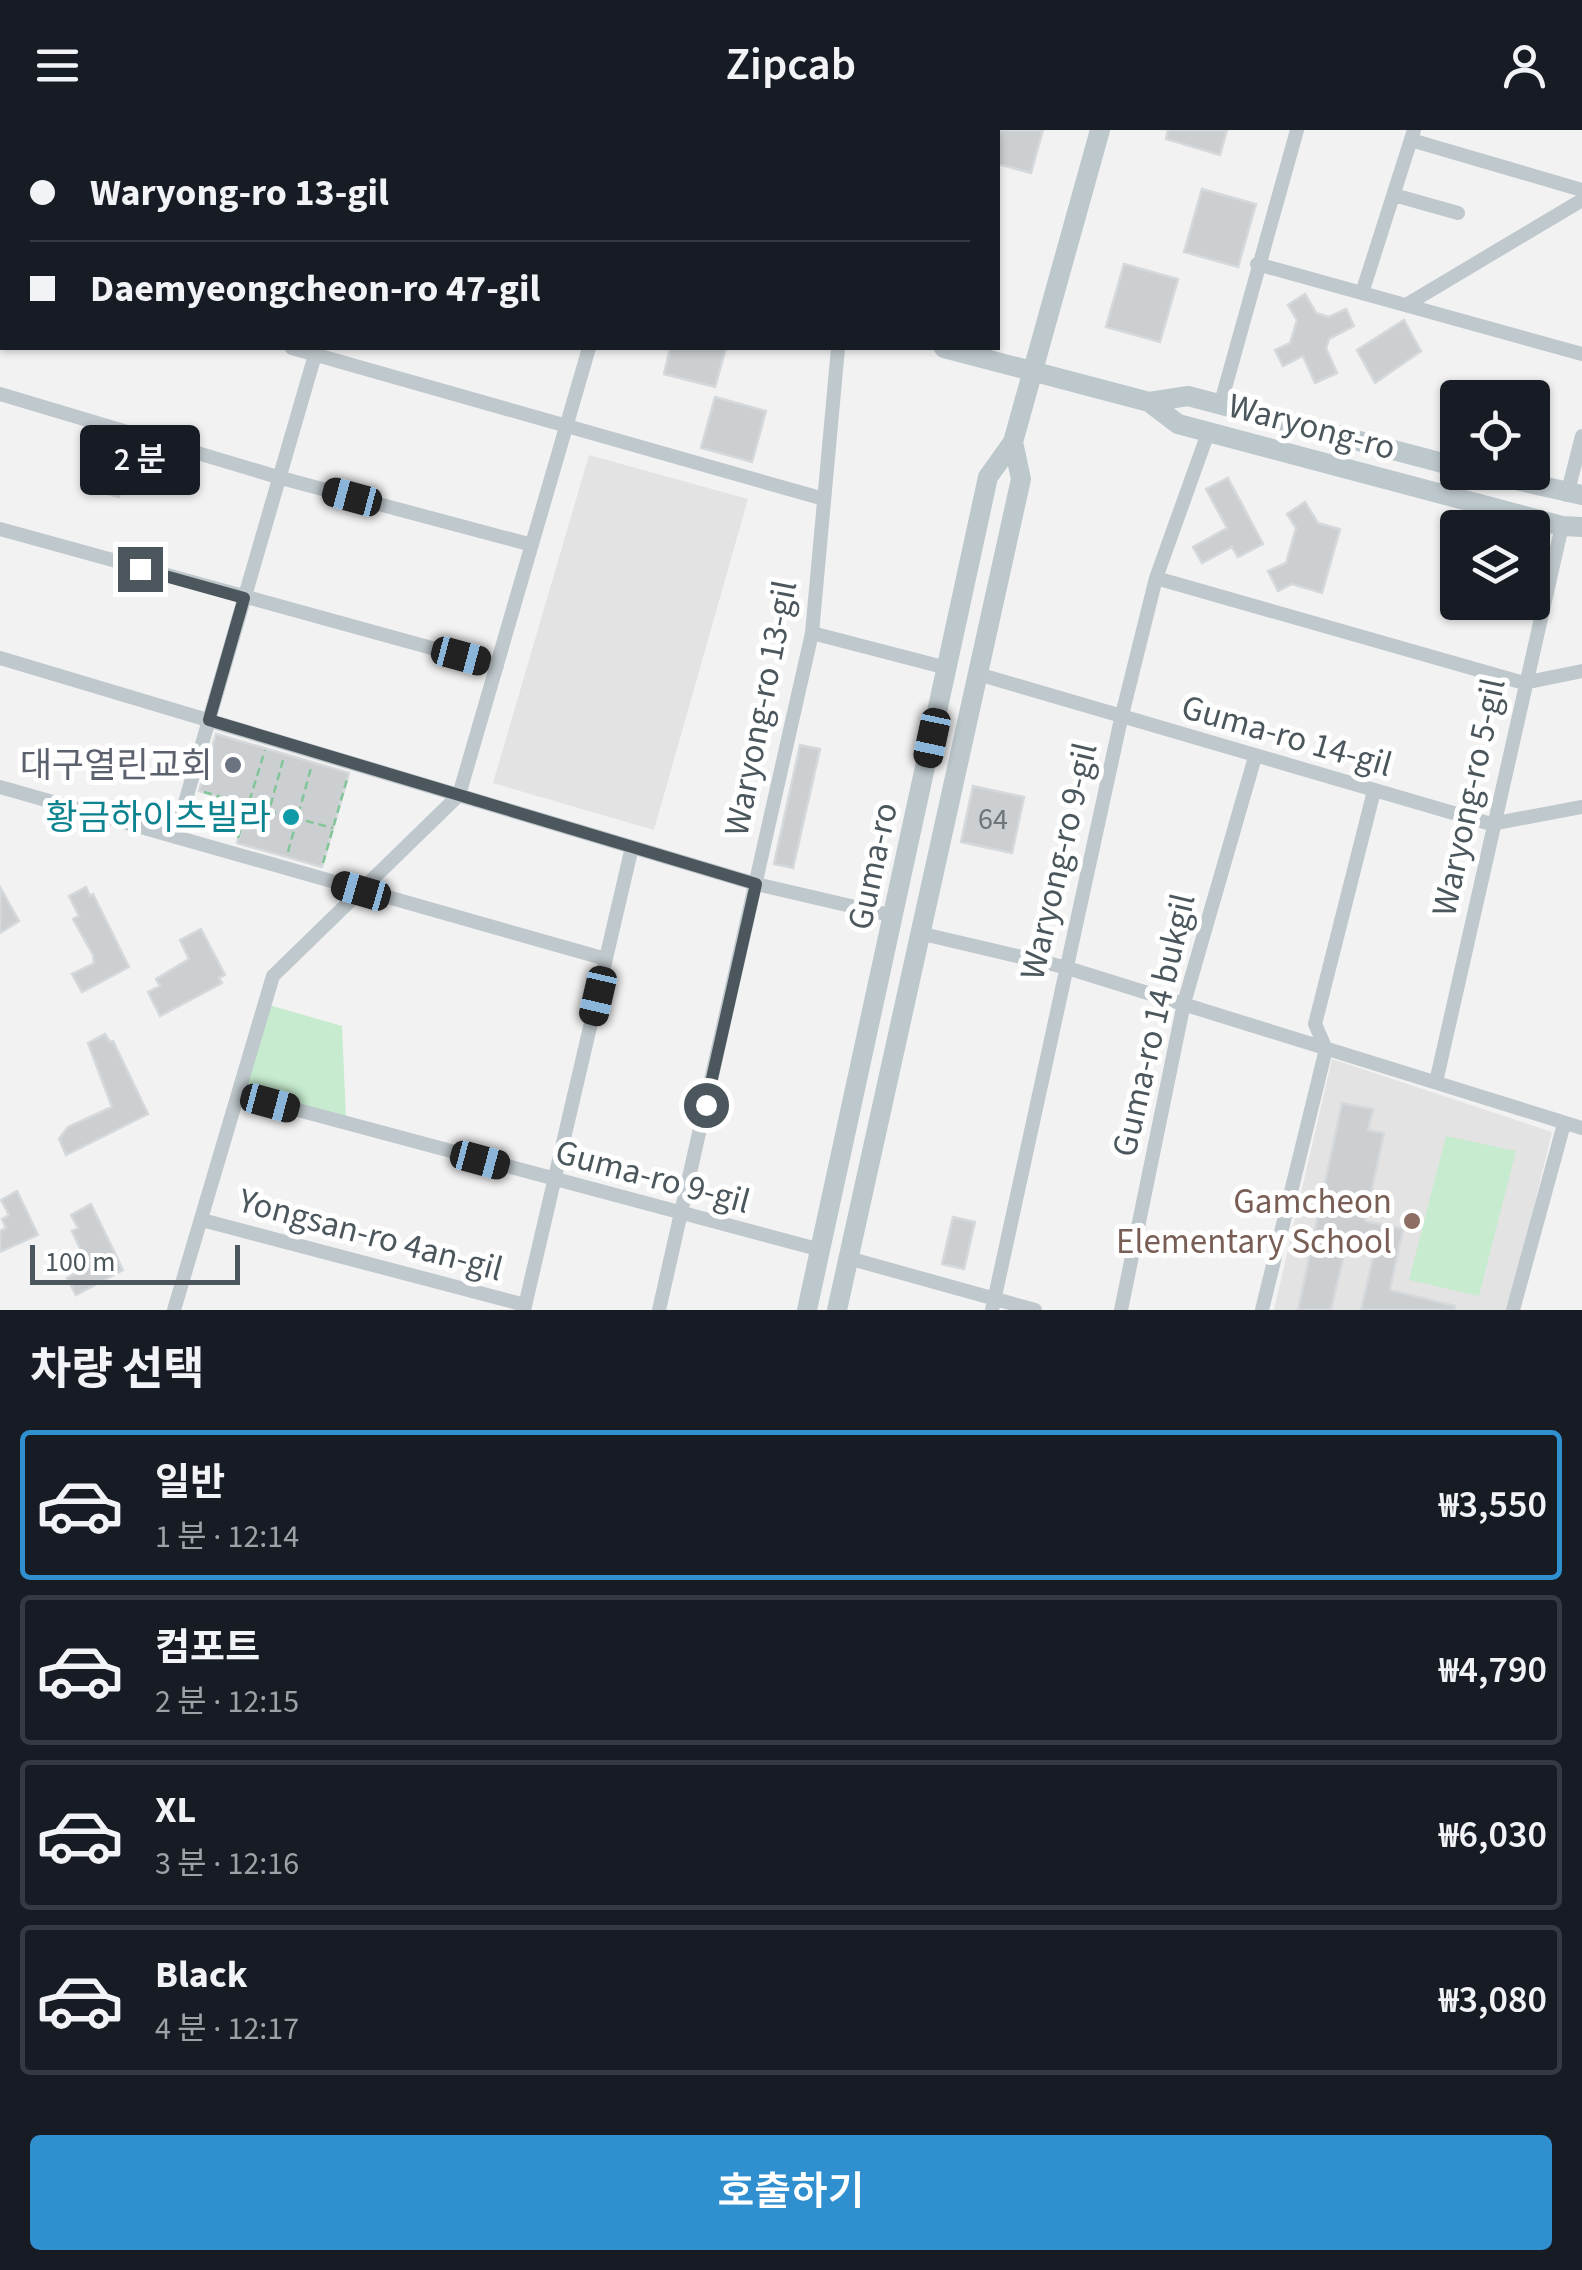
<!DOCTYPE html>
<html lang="ko">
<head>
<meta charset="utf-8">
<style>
	body { margin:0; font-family:"Source Sans 3","Noto Sans KR",sans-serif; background:#20242c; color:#f1f3f6; height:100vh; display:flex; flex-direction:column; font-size:38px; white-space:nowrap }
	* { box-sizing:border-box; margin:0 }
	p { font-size:32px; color:#9ea1a6 }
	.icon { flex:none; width:55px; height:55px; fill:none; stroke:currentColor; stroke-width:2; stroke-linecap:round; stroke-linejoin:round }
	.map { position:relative; height:1180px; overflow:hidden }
	.panel { display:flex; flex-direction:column; background:#171b24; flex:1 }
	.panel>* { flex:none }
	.hud { position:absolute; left:0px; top:0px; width:1000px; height:220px; box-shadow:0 2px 8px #0004; display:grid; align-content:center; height:220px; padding:0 30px; background:#171b24 }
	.tools { position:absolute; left:1440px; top:250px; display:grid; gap:20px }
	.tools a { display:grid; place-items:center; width:110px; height:110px; border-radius:10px; background:#171b24; box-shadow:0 2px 8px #0004; font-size:50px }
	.scale { position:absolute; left:30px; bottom:25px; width:210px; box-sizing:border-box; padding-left:10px; border:5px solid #4b575d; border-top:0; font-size:28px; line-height:35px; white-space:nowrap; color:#4b575d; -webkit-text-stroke:8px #fff; paint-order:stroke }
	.end { position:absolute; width:45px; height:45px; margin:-22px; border:12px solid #4b575d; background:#fff; box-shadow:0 0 0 5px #fff }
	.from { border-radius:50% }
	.bubble { position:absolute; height:70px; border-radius:10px; background:#171b24; box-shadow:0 2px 8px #0004; font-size:32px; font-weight:600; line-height:70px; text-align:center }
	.car { position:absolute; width:30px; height:60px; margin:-30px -15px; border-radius:12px; box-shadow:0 0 8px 2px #0007; background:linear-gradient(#222 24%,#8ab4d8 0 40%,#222 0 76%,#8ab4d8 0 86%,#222 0) }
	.hud b { display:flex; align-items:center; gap:35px; height:95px; font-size:38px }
	.hud b+b { border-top:2px solid #363941 }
	.hud i { width:25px; height:25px; background:#f1f3f6 }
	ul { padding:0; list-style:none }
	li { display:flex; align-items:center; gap:30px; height:150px; margin:0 20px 15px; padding:0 10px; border:5px solid #363941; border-radius:10px }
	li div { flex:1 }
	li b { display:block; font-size:38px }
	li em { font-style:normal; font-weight:600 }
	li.on { border-color:#3090cf }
	li>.icon { width:90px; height:90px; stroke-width:1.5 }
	h2 { padding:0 30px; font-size:45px; line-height:120px }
	.cta { display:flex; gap:20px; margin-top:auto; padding:20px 30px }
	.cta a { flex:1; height:115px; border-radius:10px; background:#3090cf; color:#fff; font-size:40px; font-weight:600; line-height:115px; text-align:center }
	header { display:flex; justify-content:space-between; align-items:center; height:130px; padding:0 30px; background:#171b24; font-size:45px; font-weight:600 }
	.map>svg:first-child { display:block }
	.education { fill:#e4e3e3 }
	.green { fill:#c6ebce }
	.building { fill:#cccfd2; stroke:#d6d9dc; stroke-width:2.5 }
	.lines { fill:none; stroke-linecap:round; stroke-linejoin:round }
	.path { stroke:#82c599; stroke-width:2.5; stroke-dasharray:8 5; stroke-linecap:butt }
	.street { stroke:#bfc8cc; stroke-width:14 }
	.secondary { stroke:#bdc8cd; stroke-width:20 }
	.route { stroke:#4b575d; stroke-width:12 }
	.worship-dot { fill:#6b7280; stroke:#fff; stroke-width:4 }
	.culture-dot { fill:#0f9aa8; stroke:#fff; stroke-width:4 }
	.education-dot { fill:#8d6e63; stroke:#fff; stroke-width:4 }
	.labels { text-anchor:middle; stroke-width:10; stroke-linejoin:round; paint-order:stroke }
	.number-label { font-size:30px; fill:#6b757a }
	.street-label { font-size:35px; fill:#4b575d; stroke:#fff }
	.worship-label { font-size:35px; fill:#5b616d; stroke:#fff; text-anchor:end }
	.culture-label { font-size:35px; fill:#0d838f; stroke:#fff; text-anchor:end }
	.education-label { font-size:35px; fill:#785e54; stroke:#fff; text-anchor:end }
</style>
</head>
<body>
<header><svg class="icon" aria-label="menu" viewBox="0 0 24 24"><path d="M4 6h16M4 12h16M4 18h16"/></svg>Zipcab<svg class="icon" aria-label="person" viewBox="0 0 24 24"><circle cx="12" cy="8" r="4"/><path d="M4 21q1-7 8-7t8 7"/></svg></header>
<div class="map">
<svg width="1582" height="1180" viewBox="0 0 1582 1180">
	<rect width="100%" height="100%" fill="#f3f2f2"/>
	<path class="education" d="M589 325 748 369 654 700 493 653Z
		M1332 929 1552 1002 1509 1180H1274Z"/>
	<path class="green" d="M269 875 342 896 346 989 243 962Z
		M1446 1006 1516 1021 1479 1166 1409 1150Z"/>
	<path class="building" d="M998 0H1043L1031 43 998 34Z
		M1168 0H1227L1220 25 1166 9Z
		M1202 59 1256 74 1238 137 1184 122Z
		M1124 134 1178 149 1160 212 1106 197Z
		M1305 164 1316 183 1329 187 1346 179 1354 196 1329 209 1326 218 1337 243 1315 253 1303 226 1283 236 1275 220 1290 213 1297 190 1288 175Z
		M1404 190 1421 221 1375 253 1357 220Z
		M670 218H726L715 257 664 244Z
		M715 267 766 281 752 332 701 318Z
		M109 315 132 321 119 367 97 361Z
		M1228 348 1263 414 1238 427 1232 417 1202 433 1193 417 1227 398 1206 359Z
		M1305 372 1318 393 1340 399 1322 463 1292 454 1278 461 1268 441 1286 433 1296 398 1287 384Z
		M216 604 349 643 322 737 237 713 248 675 199 661Z
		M800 615 820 619 793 738 774 734Z
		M973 656 1024 667 1012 723 961 712Z
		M0 757 19 791 0 803Z
		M86 757 90 766 93 764 129 837 82 862 72 844 94 833 93 825 73 789 79 786 69 766Z
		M201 799 225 845 219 848 222 853 160 886 148 862 160 856 156 849 189 829 180 810Z
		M105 904 110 912 113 911 148 984 66 1025 59 1009 68 997 112 977 88 913Z
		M1342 973 1373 979 1368 1000 1384 1003 1365 1091 1403 1099 1390 1160 1455 1176 1454 1180H1361L1374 1123 1346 1116 1331 1180H1298Z
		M17 1061 38 1105 0 1122V1101L6 1098 2 1089 9 1085 1 1070Z
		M91 1074 123 1140 76 1165 67 1148 88 1136 72 1101 78 1098 71 1085Z
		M953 1087 975 1092 964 1139 942 1134Z"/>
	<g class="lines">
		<path class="path" d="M283 630 269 681 333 698
			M204 662 268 681
			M238 708 265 620
			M288 722 311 638
			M323 733 347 649"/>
		<path class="street" d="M381 2 382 0
			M652 2 653 0
			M907 2 908 0
			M1411 10 1582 60
			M1394 65 1458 83
			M1257 134 1582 224
			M0 136 2 137
			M1362 163 1414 0
			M1406 175 1582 70
			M292 218 824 369
			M0 264 281 348 532 415
			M1220 276 1297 0
			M1567 365 1582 306
			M0 399 497 536
			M1156 448 1524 553 1582 541
			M812 503 947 538
			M0 528 756 754 894 786
			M978 544 1491 694 1582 677
			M0 657 606 829
			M175 707 317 218
			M919 803 1064 837 1582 998
			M1436 952 1562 396
			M238 964 821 1120
			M202 1090 525 1175
			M848 1128 1035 1180
			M174 1180 273 846 459 665 589 218
			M524 1180 632 717
			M659 1180 812 503 838 218
			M992 1180 1121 589 1156 448 1208 303
			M1121 1180 1184 873 1255 627
			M1262 1180 1326 919 1315 894 1374 661
			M1513 1180 1564 994"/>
		<path class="secondary" d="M196 0 204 2
			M17 2V0
			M0 61 2 52
			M944 218 1149 272 1178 294 1562 396 1582 397
			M1149 272 1188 266 1458 337
			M1480 342 1582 365
			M807 1180 988 347 1013 312 1100 0
			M837 1180 1021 349 1013 312"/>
	</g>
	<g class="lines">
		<path class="route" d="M140 439 244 468 209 590 756 754 706 975"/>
	</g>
	<circle class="worship-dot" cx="233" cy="635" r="10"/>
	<circle class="culture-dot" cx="291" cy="687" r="10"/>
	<circle class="education-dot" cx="1412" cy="1091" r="10"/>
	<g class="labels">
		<g class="number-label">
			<text x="993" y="699">64</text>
		</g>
		<g class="street-label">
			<text transform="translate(1312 296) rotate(15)" y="12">Waryong-ro</text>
			<text transform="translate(760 578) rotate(-79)" y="12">Waryong-ro 13-gil</text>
			<text transform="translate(1287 605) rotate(16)" y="12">Guma-ro 14-gil</text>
			<text transform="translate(1468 667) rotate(-78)" y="12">Waryong-ro 5-gil</text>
			<text transform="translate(1058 731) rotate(-77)" y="12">Waryong-ro 9-gil</text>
			<text transform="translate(872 736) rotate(-78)" y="12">Guma-ro</text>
			<text transform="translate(1153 895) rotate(-77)" y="12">Guma-ro 14 bukgil</text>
			<text transform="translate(653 1046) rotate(15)" y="12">Guma-ro 9-gil</text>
			<text transform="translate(371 1104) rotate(15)" y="12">Yongsan-ro 4an-gil</text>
		</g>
		<g class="worship-label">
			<text x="213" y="647">대구열린교회</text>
		</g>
		<g class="culture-label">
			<text x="271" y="699">황금하이츠빌라</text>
		</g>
		<g class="education-label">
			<text x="1392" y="1083">Gamcheon<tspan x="1392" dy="40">Elementary School</tspan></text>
		</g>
	</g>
</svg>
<div class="tools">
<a><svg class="icon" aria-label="locate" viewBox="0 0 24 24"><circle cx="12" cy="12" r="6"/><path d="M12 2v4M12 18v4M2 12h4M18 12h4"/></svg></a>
<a><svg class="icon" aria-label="layers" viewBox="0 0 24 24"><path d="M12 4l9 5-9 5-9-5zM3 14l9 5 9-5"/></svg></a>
</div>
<div class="scale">100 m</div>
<i class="end from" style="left:706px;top:975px"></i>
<i class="end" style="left:140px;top:439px"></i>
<div class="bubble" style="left:80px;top:295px;width:120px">2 분</div>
<i class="car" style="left:352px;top:367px;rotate:285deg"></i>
<i class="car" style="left:461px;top:526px;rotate:105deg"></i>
<i class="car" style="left:932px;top:608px;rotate:192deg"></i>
<i class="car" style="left:361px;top:761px;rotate:286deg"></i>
<i class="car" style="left:598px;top:866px;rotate:193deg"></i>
<i class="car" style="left:270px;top:973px;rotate:105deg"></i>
<i class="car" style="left:480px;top:1030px;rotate:105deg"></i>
<div class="hud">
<b><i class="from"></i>Waryong-ro 13-gil</b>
<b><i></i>Daemyeongcheon-ro 47-gil</b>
</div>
</div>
<section class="panel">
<h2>차량 선택</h2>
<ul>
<li class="on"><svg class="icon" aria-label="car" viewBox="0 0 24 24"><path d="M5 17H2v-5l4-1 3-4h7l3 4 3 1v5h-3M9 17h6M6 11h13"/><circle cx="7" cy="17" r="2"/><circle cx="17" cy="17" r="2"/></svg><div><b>일반</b><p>1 분 · 12:14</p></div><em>₩3,550</em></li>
<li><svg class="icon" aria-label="car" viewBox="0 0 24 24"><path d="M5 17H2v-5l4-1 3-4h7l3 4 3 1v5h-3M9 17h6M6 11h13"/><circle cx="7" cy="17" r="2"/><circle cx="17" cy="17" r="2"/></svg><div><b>컴포트</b><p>2 분 · 12:15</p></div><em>₩4,790</em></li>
<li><svg class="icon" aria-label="car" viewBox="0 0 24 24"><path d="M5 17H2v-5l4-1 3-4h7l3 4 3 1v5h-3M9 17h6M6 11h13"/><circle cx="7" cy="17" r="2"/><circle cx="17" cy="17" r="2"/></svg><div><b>XL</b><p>3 분 · 12:16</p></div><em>₩6,030</em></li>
<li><svg class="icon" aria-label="car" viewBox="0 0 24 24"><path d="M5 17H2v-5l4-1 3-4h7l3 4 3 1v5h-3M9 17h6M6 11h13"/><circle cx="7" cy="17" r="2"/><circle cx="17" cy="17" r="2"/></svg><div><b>Black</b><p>4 분 · 12:17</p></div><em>₩3,080</em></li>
</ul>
<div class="cta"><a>호출하기</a></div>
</section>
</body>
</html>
